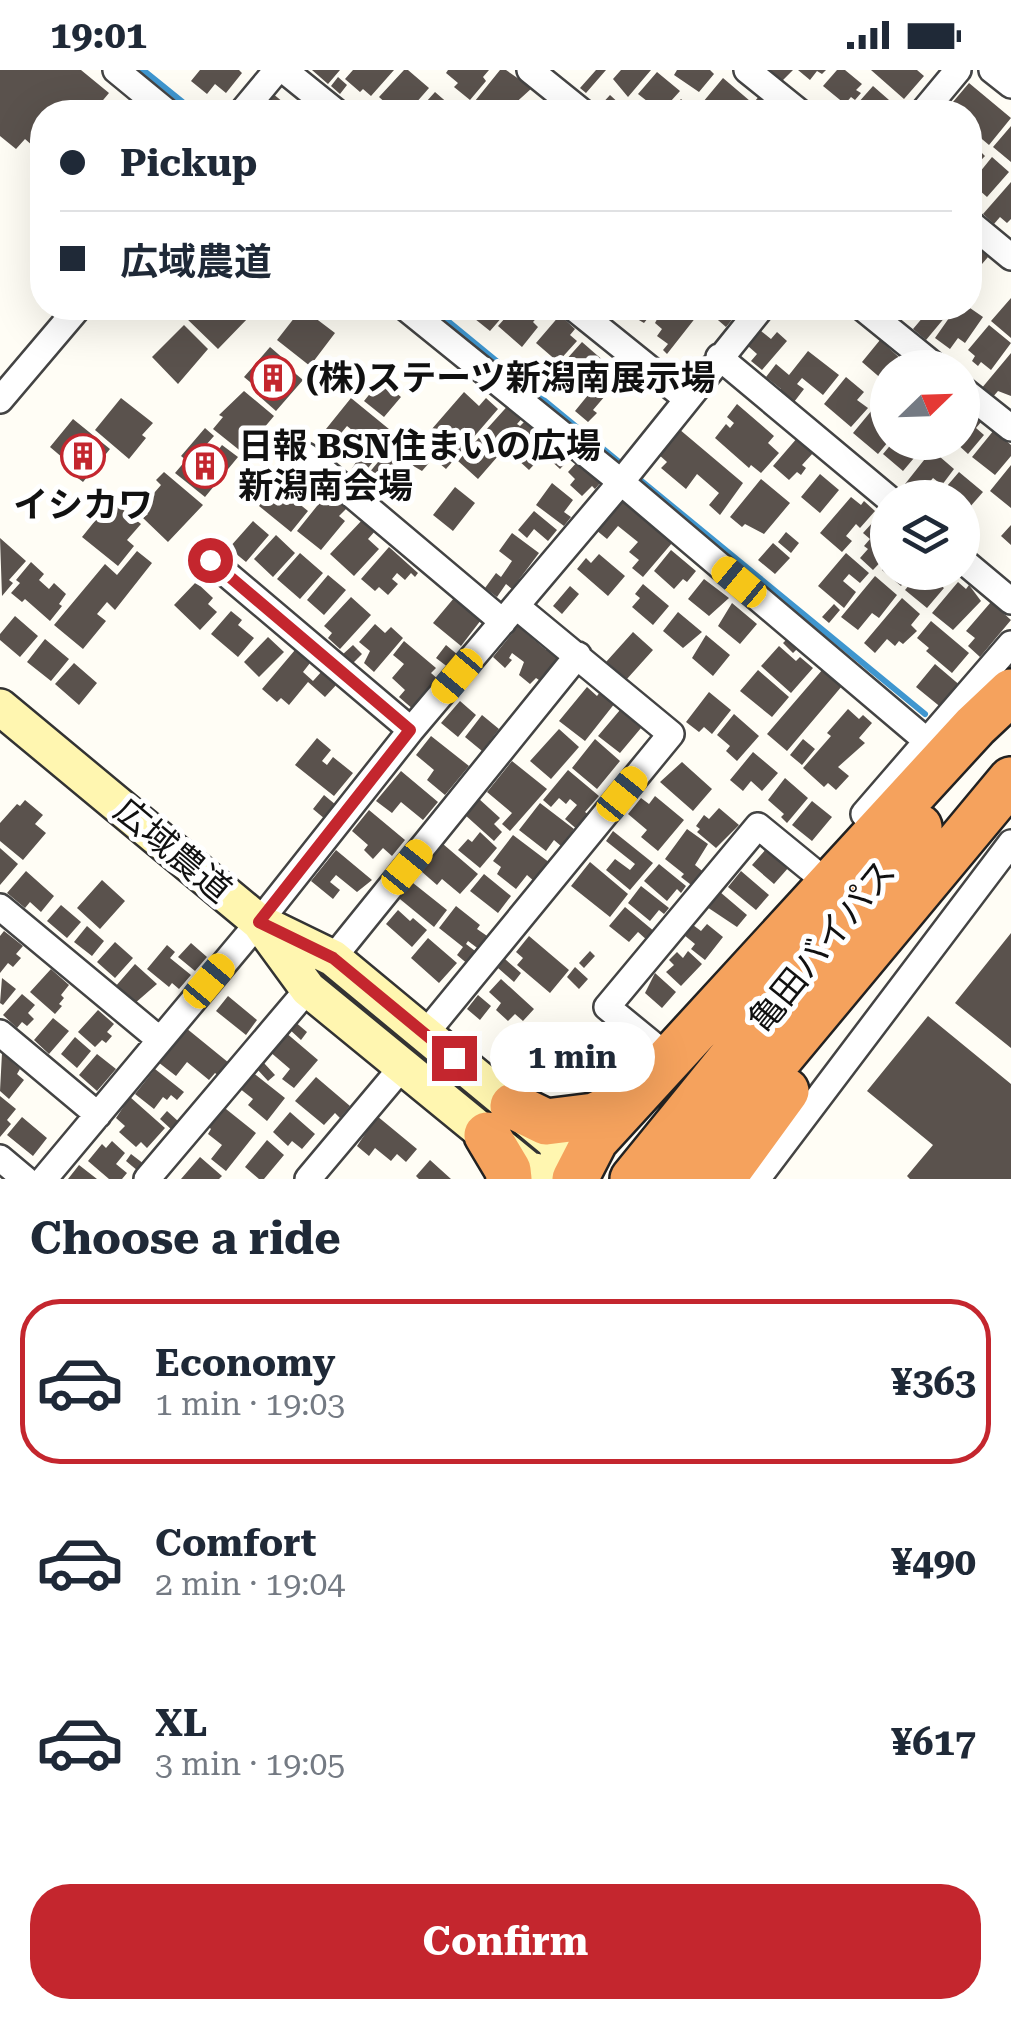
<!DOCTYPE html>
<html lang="en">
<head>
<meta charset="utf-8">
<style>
	body { margin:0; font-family:"Roboto Serif","Noto Sans JP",serif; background:#f2f2f3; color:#1f2937; height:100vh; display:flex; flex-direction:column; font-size:38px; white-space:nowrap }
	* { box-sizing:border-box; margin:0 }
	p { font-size:32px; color:#747a83 }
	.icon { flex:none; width:55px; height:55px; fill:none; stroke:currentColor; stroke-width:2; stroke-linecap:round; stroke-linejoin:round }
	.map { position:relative; height:1109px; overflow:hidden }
	.drawer { display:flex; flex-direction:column; background:#fff; flex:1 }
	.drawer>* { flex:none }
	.hud { position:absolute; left:30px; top:30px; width:952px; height:220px; border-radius:40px; box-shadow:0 10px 40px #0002; display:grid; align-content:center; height:220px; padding:0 30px; background:#fff }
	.needle { width:65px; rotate:67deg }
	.tools { position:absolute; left:870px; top:280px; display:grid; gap:20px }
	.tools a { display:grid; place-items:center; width:110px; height:110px; border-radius:50%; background:#fff; box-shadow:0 10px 40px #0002; font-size:50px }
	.end { position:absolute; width:45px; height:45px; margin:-22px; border:12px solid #c4262e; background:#fff; box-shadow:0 0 0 5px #fff }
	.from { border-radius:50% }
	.bubble { position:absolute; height:70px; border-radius:35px; background:#fff; box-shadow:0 10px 40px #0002; font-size:32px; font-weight:700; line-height:70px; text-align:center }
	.car { position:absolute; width:30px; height:60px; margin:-30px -15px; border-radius:12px; box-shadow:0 0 8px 2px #0007; background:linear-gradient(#f5c518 24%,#345 0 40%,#f5c518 0 76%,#345 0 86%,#f5c518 0) }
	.hud b { display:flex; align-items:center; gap:35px; height:95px; font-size:38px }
	.hud b+b { border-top:2px solid #e0e1e3 }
	.hud i { width:25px; height:25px; background:#1f2937 }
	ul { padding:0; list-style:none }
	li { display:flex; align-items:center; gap:30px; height:165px; margin:0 20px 15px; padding:0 10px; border:5px solid transparent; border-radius:40px }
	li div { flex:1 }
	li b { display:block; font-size:38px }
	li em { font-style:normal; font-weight:700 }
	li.active { border-color:#c4262e }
	li>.icon { width:90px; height:90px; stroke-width:1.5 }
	h2 { padding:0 30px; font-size:45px; line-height:120px }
	.cta { display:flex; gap:20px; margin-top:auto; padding:20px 30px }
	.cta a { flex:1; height:115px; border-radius:40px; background:#c4262e; color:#fff; font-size:40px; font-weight:700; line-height:115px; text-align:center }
	.status { display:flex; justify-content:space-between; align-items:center; height:70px; padding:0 50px; background:#fff; direction:ltr }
	.status svg { height:28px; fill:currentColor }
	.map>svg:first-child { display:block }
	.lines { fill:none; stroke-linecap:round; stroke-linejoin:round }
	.stream { stroke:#3f96cf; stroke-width:6 }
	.building { fill:#5a524d }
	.street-casing { stroke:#444; stroke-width:30 }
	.secondary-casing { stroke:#333; stroke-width:40 }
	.highway-casing { stroke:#222; stroke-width:50 }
	.street { stroke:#fff; stroke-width:25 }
	.secondary { stroke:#fff6b0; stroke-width:35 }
	.highway { stroke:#f5a25d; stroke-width:45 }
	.route { stroke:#c4262e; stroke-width:12 }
	.labels { text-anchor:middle; stroke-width:10; stroke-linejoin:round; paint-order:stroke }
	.poi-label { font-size:35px; font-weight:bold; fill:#111; stroke:#fff; text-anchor:start }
	.street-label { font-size:35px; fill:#111; stroke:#fff }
</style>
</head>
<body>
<div class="status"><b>19:01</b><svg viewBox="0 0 49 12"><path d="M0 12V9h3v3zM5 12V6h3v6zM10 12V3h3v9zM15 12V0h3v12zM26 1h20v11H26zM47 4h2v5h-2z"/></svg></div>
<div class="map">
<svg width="1011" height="1109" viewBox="0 0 1011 1109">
	<rect width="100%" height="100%" fill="#fffdf5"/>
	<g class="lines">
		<path class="stream" d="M143 0 195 42
			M432 238 624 396
			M633 404 925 644"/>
	</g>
	<path class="building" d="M0 0H81L109 23 93 42H42V84L25 69 16 79 0 66Z
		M200 0H239L242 3 226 23 215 14 207 24 191 11Z
		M312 0H340L328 14Z
		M353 0H394L371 26 363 19 360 22 345 9Z
		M404 0H408L429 18 408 42H396L379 27Z
		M448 0H489L483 7 486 11 470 30 454 17 458 13 446 3Z
		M500 0H506L532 18 511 37 507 33 499 42H490L475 31Z
		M596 0H606L586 23 580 18Z
		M621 0H651L628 27 613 9Z
		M677 0H710L714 4 699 22 674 5Z
		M769 0H793L781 12Z
		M798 0H826L822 4 817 1 810 10Z
		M837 0H845L862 14 856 20 861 23 855 30 851 27 845 34 823 16Z
		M871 0H917L924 6 904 29Z
		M657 2 680 21 661 42 638 24Z
		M338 7 347 15 340 24 331 16Z
		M723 8 750 31 741 42H716L703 32Z
		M969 13 1011 48 989 75 970 59V42H951L947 39Z
		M873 16 889 30 885 35 894 42H850Z
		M435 22 458 42H417Z
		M272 23 295 42H248Z
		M610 25 623 37 618 42H605L599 37Z
		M760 25 782 42H746Z
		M681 29 694 40 669 42Z
		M638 31 645 38 641 42H628Z
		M1011 56V92L993 77Z
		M970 71 985 86 970 102Z
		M992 87 1009 102 987 127 971 113Z
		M1011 112V149L1007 153 1000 147 994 154 983 144Z
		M970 171 988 187 970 208Z
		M1011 228V268L991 251Z
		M192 238H242L250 246 218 279 184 246Z
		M302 238 335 263 310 296 277 270Z
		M476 238H510L490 261 470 245Z
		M514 238H532L540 244 533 252 538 257 522 277 498 256Z
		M618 238H656L644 253Z
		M663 238H694L700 242 667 284 663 280 668 274 657 266 662 259 655 253Z
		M704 238H742L726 257Z
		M905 238H948L951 240 926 270 913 259 924 246 919 243 916 247Z
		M956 238H970L983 247 965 273 958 268 950 279 935 268Z
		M560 245 575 259 570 265 577 271 558 292 536 273Z
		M184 255 208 279 178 314 152 287Z
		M989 255 1011 273 991 300 981 292 978 296 972 291 975 286 968 280Z
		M761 261 771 269 777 262 787 271 762 300 751 291 757 284 748 276Z
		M880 270 902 290 896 298H888L884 311 862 292Z
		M582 272 606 293 584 317 571 306 567 311 556 301Z
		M270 277 292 296 290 299 303 310 276 341 259 326 262 322 244 307Z
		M808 281 839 305 823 325 802 308 797 314 804 319 791 336 778 325 781 319 766 307 776 294 789 305Z
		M1011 283V326L998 321 992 328 981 319Z
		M606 303 617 312 593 340 597 343 588 352 575 341Z
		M846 307 864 322 857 330 868 338 851 357 824 334Z
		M381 310 401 327 384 347 364 331Z
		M244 321 274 346 243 383 213 359 223 347 219 345Z
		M464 322 479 336 486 328 498 339 446 399 418 375Z
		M121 328 153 353 142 365 146 368 129 389 95 360Z
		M351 328 395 364 357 412 348 405 368 373 347 356 337 368 326 359Z
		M512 331 526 344 517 354 520 356 529 347 538 356 528 367 535 373 530 378 541 387 529 400 505 378 478 409 458 391Z
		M737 334 774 366 768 373 779 383 761 403 751 395 749 398 715 368 726 354 730 358 734 353 727 347Z
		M877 334 888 343V372L878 384 853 363Z
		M968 341 981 352 976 358 984 365 968 384 955 372H962V348Z
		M73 349 110 379 83 412 66 399 70 394 50 377Z
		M205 358 214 366 206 375 216 383 222 375 238 387 205 427 175 403 186 390 181 386Z
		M679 359 743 413 720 445 709 435 719 423 697 404 686 419 661 398 667 392 658 384Z
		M994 360 1011 375V386L995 405 972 387Z
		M399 367 429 393 422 401 403 390 397 398 407 406 392 424 368 404Z
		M798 367 814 382 802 395 806 398 801 405 797 402 789 410 773 396Z
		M893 372H922L925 375 903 401 883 384Z
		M558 378 569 389 560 399 548 388Z
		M932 380 954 399 942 415 933 408 919 425 905 414Z
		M578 391 601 412 595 419 592 416 582 426 570 415 575 409 568 402Z
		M1011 395V438L990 421Z
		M164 402 203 435 168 472 143 448 148 444 141 438 161 415 156 410Z
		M959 402 983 422 962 446V428H950L954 423 947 416Z
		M820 404 839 420 820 443 801 427Z
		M761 409 790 433 764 464 745 454 742 457 730 447Z
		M552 413 573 430 564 442 571 447 564 456 536 435Z
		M276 415 308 441 291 462 259 436Z
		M455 417 475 433 453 461 433 445Z
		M325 426 331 431 334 427 347 438 339 446 345 451 321 480 297 461Z
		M851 427 861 435 864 431 875 441 860 458 856 454 846 466 852 471 842 482 820 463Z
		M621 430 672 473 643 507 632 498 639 490 629 482 638 472 618 456 607 469 596 460Z
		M116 434 141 454 127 470 134 476 118 496 82 467 107 436 111 439Z
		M884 440 888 443V484L873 500 860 488 868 479 864 476 870 469 863 463Z
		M534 441 557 460 548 471 534 459 527 468 518 460Z
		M364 448 376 460 368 469 379 479 354 506 330 484Z
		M253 451 269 465 246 492 229 478Z
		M1011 455V475L1001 466Z
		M786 462 799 473 791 483 778 472Z
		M512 463 539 483 512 519 506 514 497 527 485 518 496 503 501 507 512 491 499 481Z
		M276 465 295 483 273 507 254 489Z
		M0 468 26 491 9 510 13 513 2 526Z
		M773 473 790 488 775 504 758 490Z
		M389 477 418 503 415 507 411 503 405 510 397 503 392 509 398 514 388 525 379 517 375 521 361 509Z
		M671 480 696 501 687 512 683 509 674 519 654 501Z
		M137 481 152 493 115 540 107 532 97 544 106 551 83 579 54 555 105 494 117 505Z
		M300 483 323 503 300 529 277 509Z
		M846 483 869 503 860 513 849 504 843 511 856 522 844 538 818 516Z
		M599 484 625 506 608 526 577 499 586 488 591 493Z
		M31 492 44 504 39 510 49 519 54 513 66 524 59 534 62 536 50 551 25 529 22 532 11 523 20 513 16 510Z
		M888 493V502H912L901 516 882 500Z
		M920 502H948L938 513 944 518 927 538 905 520Z
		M328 505 346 520 324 545 307 530Z
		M875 506 897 525 879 548 872 543 858 560 841 547Z
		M704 509 729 528 709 546 688 529Z
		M196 512 213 528 208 534 217 542 200 560 174 535Z
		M958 512 966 519 969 515 981 531 953 560 932 543Z
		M643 514 669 536 653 555 632 537 640 528 635 524Z
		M570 516 579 524 562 544 553 536Z
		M351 527 371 545 340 579 328 568 332 563 324 556Z
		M454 528 481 550 461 576 433 553Z
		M902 528 920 544 911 555 917 561 903 574 899 571 895 576 887 569 875 583 864 573Z
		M991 532 1011 550 980 587 968 576 975 568 966 561Z
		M732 533 757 554 740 574 718 556Z
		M834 534 840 540 829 553 822 547Z
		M231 541 242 550 238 555 254 568 238 587 211 564Z
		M678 542 702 562 683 578 663 561Z
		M15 546 38 566 20 587 0 570V564Z
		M931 551 969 583 952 603 926 581 929 578 917 568Z
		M375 554 385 563 391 557 403 568 374 602 364 593 370 581 359 572Z
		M518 556 546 580 549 576 560 586 539 610 536 608 530 614 519 605 524 592 512 583 509 588 512 590 505 598 493 587Z
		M633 562 653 580 626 610 606 592Z
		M706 565 730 585 713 606 692 588Z
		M268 567 284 582 259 607 244 592Z
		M788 568 798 578 793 583 783 573Z
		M45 569 69 589 51 611 27 592Z
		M404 571 436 598 431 603 439 610 414 640 399 627 405 620 392 608 404 594 393 585Z
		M353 575 362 584 352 594 342 585Z
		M446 575 458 585 449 598 436 588Z
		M779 576 796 591 800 587 813 598 791 623 761 596Z
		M295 580 310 593 303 602 313 611 323 600 338 613 325 627 308 612 289 635 281 628 277 632 262 619Z
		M74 593 97 613 79 635 55 614Z
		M935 594 962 617 943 639 916 617Z
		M823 599 842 616 787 681 767 664Z
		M758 600 789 627 772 647 740 621Z
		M587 617 597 626 600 622 615 633 585 671 559 651Z
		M709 622 731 640 712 664 704 657 699 662 686 652Z
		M460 631 476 645 458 667 441 653Z
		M848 639 859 649 863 645 872 653 859 668 865 673 838 697 849 706 836 720 828 713 824 717 803 698 831 666 827 663Z
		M620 640 641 658 620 683 598 666Z
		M734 644 759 666 737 691 726 681 730 676 717 665Z
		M482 645 499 659 482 681 465 667Z
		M559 659 579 677 551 709 530 691Z
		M431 666 469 696 445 725 427 710 434 700 416 685Z
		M317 668 331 680 322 691 327 695 333 687 353 703 334 726 295 695Z
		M595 669 620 691 597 719 572 698Z
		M803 669 815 679 802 695 790 685Z
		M753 682 778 703 762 721 751 711 743 721 730 710Z
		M512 691 547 719 510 761 502 754 512 743 487 722Z
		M682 692 712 719 693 741 660 712Z
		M568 700 599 726 585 742 592 747 579 761 565 749 577 735 570 729 566 734 559 728 551 737 543 730Z
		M401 701 438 732 423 750 401 732 392 743 376 731Z
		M785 708 808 728 787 753 781 747 784 744 768 730Z
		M324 725 336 735 325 749 313 739Z
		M655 726 684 750 658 781 641 767 647 760 628 744 641 728 649 734Z
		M478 728 500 748 494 754 502 762 494 771 464 744Z
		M25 730 43 745 35 754 46 763 23 790 0 771V753L17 734 20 736Z
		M812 731 832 747 812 771 792 755Z
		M540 733 574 759 561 776 554 770 546 781 519 760Z
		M719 738 739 755 716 778 697 762 700 759 696 756 704 745 709 749Z
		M369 740 405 770 392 786 383 778 373 789 364 780 368 775 352 761Z
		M687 759 708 774 695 795 706 804 695 818 681 807 684 804 665 789Z
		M613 761 653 793 630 820 606 800 615 789 630 800 635 794 606 771Z
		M480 762 497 778 480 798 458 780 468 769 472 772Z
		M513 765 550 793 535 812 527 805 516 819 497 804 501 797 493 791Z
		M443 774 478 804 460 824 442 809 437 815 421 801Z
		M0 778 18 794 0 815Z
		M767 778 789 797 774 814 752 795Z
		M336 780 372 810 357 822 336 805 330 812 340 820 333 829 311 811Z
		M590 792 628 824 610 847 571 816Z
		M659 794 686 816 681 823 677 819 667 831 644 811Z
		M26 801 54 826 41 842 30 832 25 838 7 823Z
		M741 801 769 825 756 840 728 817Z
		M484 804 511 826 498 843 470 821Z
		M408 809 447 840 434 857 395 825Z
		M102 810 125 831 100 859 77 838Z
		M641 816 669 838 664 844 659 840 650 851 628 833Z
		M720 822 747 845 737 857 707 837Z
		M61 835 81 852 67 868 47 851Z
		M456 836 480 855 477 859 490 868 480 880 468 871 466 874 479 884 469 895 457 885 463 877 439 858Z
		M625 837 655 862 648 871 638 862 629 872 609 856Z
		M398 840 410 851 413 848 427 860 412 877 386 854Z
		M707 854 723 867 705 890 691 879 695 874 684 865 693 855 701 861Z
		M87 856 104 871 92 886 74 872Z
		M4 861 23 876 16 884 21 888 13 897 8 893 0 903V866Z
		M1011 863V978L955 933Z
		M529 866 569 900 550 923 517 895 523 888 516 882Z
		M428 868 457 893 439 913 411 888Z
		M115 872 133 888 115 908 97 892Z
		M191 873 207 887 195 901 178 887Z
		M167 875 175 882 170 888 191 905 179 919 172 913 169 917 147 899Z
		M590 881 595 886 584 898 579 893Z
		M688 881 702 894 681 916 666 902 674 895 669 890 677 882 683 888Z
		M505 889 521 903 514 912 498 898Z
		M135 894 157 914 134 934 115 917Z
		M575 897 588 909 579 919 567 907Z
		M51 899 69 915 61 925 64 928 59 934 62 936 55 944 30 922Z
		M655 903 676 922 662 938 645 923Z
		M2 908 16 919 3 935 0 933Z
		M501 909 534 939 523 951 515 944 508 951 496 940 501 933 489 922Z
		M22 924 35 935 28 943 34 949 27 956 22 952 17 958 3 945Z
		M478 925 491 936 480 950 467 939Z
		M228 926 257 950 246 965 216 941Z
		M98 940 114 954 107 962 112 966 106 973 102 970 95 977 78 962Z
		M928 946 1011 1014V1109H910L907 1106 933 1075 867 1021Z
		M53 948 69 961 49 984 34 970Z
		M294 951 307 962 301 970 288 958Z
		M186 958 229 993 219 1006 215 1003 209 1010 187 992 176 1006 158 992Z
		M285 962 318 990 294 1018 282 1009 290 999 269 981Z
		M75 967 91 981 77 998 61 984Z
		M2 983 20 999 17 1004 24 1010 9 1029 0 1021Z
		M97 984 116 999 97 1021 79 1005Z
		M264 993 275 1005 268 1011 257 999Z
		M155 999 184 1022 177 1030 171 1025 167 1030 163 1027 154 1039 135 1024Z
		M252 1002 285 1028 267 1051 248 1035 253 1029 239 1018Z
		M316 1007 350 1036 340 1048 335 1043 324 1055 295 1031Z
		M0 1026 16 1039 7 1050 11 1054 0 1067Z
		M130 1027 165 1058 147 1078 141 1072 136 1077 119 1062 125 1056 116 1048Z
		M221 1035 256 1063 226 1101 211 1089 222 1075 208 1064 211 1059 206 1054Z
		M167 1041 179 1052 172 1060 160 1049Z
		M290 1042 315 1064 302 1079 292 1071 288 1076 273 1062Z
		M377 1046 417 1079 406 1092 397 1084 391 1091 375 1078 369 1086 357 1076Z
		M22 1047 47 1068 33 1086 7 1065Z
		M267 1070 284 1085 264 1109H259L245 1097Z
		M112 1071 125 1083 116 1094 127 1103 122 1109H109L88 1091 102 1074 106 1078Z
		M131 1084 144 1094 138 1101 126 1091Z
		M200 1087 222 1106 219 1109H181Z
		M430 1090 451 1109H419L416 1106Z
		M79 1095 97 1109H68Z"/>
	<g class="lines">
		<g class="street-casing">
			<path id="street" d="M116 0 167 42
				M284 0 336 42
				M530 0 582 42
				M747 0 799 42
				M992 0 1011 15
				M242 42 277 0
				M923 42 958 0
				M970 153 1011 187
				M406 238 621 412 928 672
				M574 238 687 329
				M863 238 937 298
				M719 287 888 428
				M962 319 1011 358
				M0 330 78 238
				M306 386 503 552
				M210 490 411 660
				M962 490 1011 531
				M864 744 1011 574
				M0 837 160 970
				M333 888 578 585
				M0 963 98 1045
				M425 964 671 664 516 536
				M675 975 668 987 607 937 758 756 813 801
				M0 1088 25 1109
				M44 1109 259 852 411 660 621 412 761 238
				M147 1109 308 919
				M308 1109 403 996
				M757 1109 1011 773"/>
		</g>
		<g class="secondary-casing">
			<path id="secondary" d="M0 637 259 852 333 888 554 1071 574 1109
				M262 856 308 919 529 1100 572 1109"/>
		</g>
		<g class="highway-casing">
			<path id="highway" d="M513 1036 546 1052 594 1046 628 1030
				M487 1065 508 1100 509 1109
				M575 1109 595 1070 975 656 1011 622
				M633 1109 919 757
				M679 1109 1011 710
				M722 1109 786 1021"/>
		</g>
		<use href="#street" class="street"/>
		<use href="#secondary" class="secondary"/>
		<use href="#highway" class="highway"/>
	</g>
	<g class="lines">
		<path class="route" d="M210 490 410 660 259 852 333 888 454 988"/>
	</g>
	<defs>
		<g id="building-ring" transform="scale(2.25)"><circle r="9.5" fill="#fff" stroke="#c4262e" stroke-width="1.5"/><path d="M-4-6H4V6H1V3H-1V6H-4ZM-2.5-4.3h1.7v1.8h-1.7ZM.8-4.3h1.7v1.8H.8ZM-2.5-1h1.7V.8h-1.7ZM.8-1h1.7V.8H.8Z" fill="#c4262e"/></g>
	</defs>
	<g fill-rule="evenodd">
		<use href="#building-ring" x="273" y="308"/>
		<use href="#building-ring" x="83" y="386"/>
		<use href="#building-ring" x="205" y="396"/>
	</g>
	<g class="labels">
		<g class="poi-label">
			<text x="306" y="320">(株)ステーツ新潟南展示場</text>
			<text x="238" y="388">日報 BSN住まいの広場<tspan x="238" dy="40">新潟南会場</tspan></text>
			<text x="83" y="447" text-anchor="middle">イシカワ</text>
		</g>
		<g class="street-label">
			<text transform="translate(173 780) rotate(40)" y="12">広域農道</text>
			<text transform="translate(822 876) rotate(-51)" y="12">亀田バイパス</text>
		</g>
	</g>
</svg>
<div class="tools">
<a><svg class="needle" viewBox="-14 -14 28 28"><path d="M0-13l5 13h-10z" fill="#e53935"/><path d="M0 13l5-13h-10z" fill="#747a83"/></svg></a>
<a><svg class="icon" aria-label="layers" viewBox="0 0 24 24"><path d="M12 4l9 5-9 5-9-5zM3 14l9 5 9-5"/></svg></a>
</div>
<i class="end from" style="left:210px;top:490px"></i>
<i class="end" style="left:454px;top:988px"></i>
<div class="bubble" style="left:490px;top:952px;width:165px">1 min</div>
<i class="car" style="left:739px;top:512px;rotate:310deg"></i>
<i class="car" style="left:457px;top:606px;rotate:220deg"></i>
<i class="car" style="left:622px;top:724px;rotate:39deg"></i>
<i class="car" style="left:407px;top:797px;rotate:39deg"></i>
<i class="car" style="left:209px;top:911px;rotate:40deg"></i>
<div class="hud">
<b><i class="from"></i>Pickup</b>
<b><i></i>広域農道</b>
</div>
</div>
<section class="drawer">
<h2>Choose a ride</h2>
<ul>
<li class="active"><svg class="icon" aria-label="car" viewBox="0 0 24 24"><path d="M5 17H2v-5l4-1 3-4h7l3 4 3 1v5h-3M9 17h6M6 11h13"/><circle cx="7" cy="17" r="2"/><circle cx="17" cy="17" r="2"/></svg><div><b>Economy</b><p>1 min · 19:03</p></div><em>¥363</em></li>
<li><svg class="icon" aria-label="car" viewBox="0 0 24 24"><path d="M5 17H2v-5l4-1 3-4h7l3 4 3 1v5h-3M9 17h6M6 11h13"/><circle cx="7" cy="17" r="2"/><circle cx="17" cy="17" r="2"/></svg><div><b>Comfort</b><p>2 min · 19:04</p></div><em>¥490</em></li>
<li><svg class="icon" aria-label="car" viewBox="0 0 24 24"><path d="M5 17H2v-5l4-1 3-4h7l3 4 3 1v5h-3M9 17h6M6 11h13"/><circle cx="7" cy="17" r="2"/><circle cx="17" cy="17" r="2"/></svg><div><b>XL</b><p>3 min · 19:05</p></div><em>¥617</em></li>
</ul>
<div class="cta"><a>Confirm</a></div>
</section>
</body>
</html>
